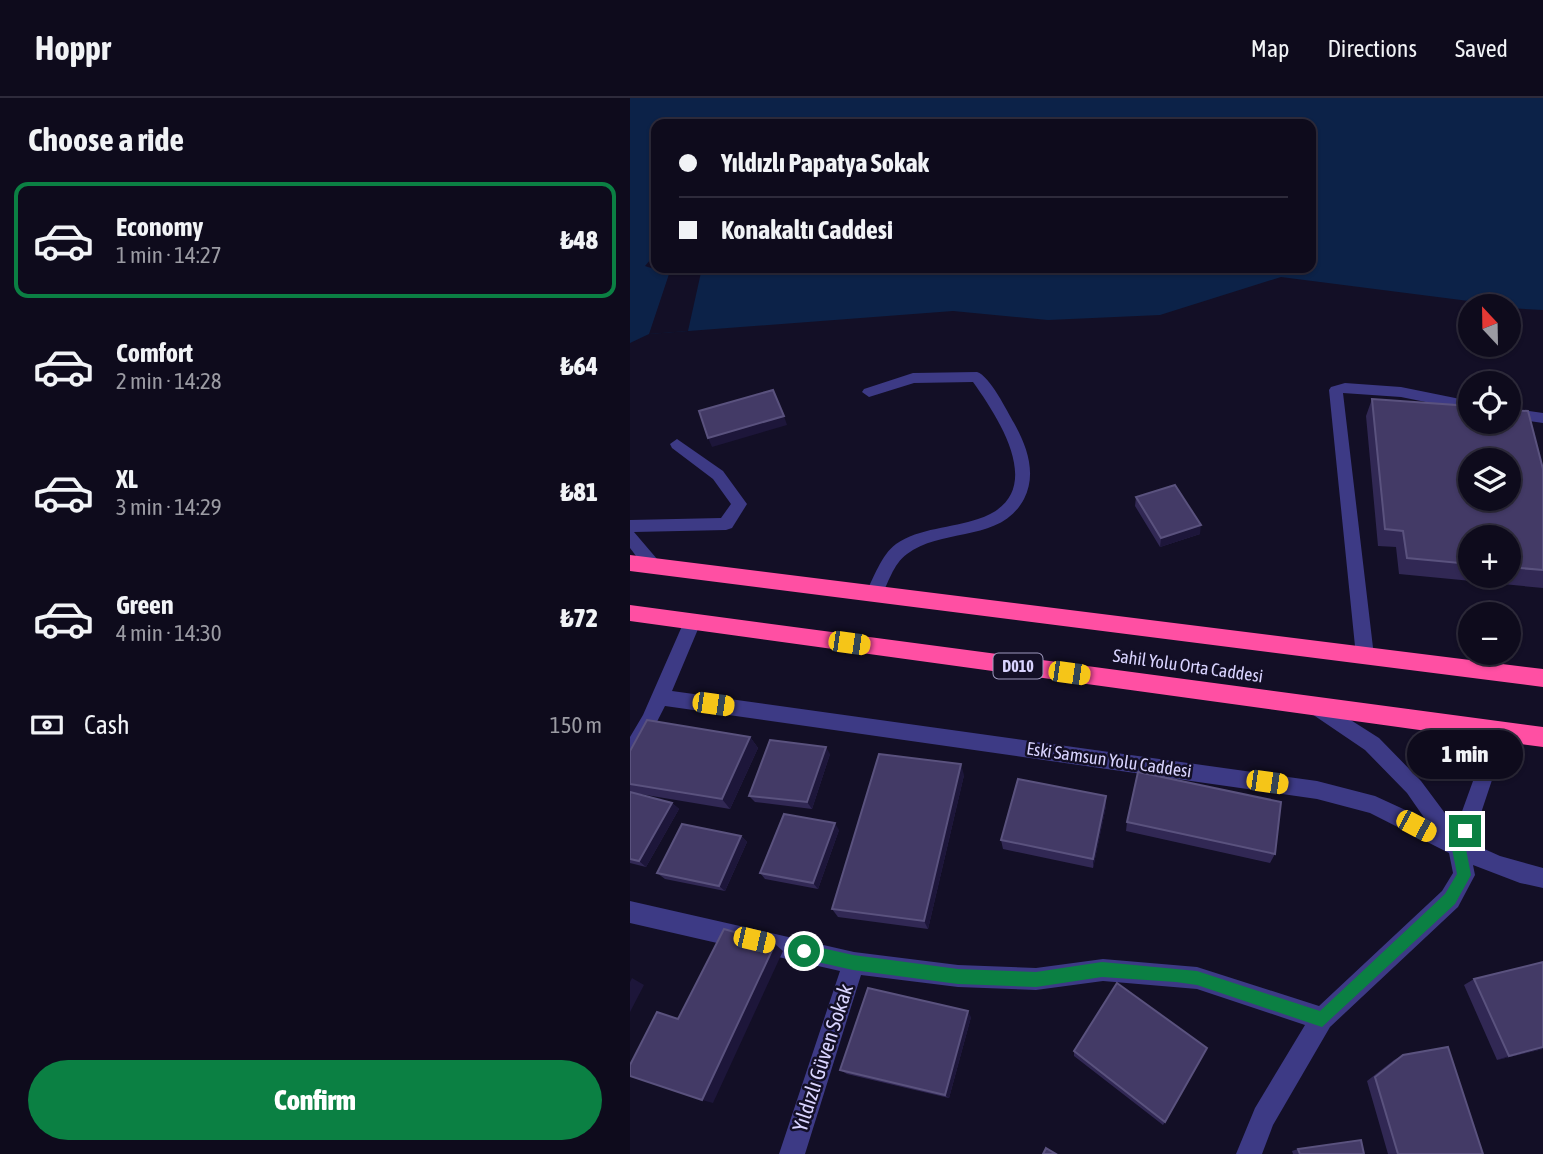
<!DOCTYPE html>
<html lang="en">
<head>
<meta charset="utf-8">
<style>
	body { margin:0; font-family:"Asap Condensed",sans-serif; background:#1c1929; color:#f1f3f6; height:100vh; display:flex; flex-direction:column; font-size:26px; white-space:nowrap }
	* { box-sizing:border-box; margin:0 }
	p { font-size:23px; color:#9b9ba3 }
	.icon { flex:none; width:38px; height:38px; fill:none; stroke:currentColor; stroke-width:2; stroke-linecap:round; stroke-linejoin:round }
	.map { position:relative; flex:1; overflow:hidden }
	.details { display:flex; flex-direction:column; background:#0e0b1c; width:630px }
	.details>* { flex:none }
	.banner { position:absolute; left:21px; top:21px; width:665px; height:154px; border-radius:14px; box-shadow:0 2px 5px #0004,0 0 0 2px #2e2b3b; display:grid; align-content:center; height:154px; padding:0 28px; background:#0e0b1c }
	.needle { width:46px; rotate:338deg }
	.buttons { position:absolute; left:828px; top:196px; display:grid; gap:14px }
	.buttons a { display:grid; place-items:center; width:63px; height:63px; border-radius:50%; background:#0e0b1c; box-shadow:0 2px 5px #0004,0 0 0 2px #2e2b3b; font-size:35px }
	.end { position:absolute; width:32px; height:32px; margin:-16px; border:9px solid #0b8043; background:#fff; box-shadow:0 0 0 4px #fff }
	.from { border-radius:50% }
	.bubble { position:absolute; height:49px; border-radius:24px; background:#0e0b1c; box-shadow:0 2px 5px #0004,0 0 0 2px #2e2b3b; font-size:23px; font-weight:800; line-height:49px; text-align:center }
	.car { position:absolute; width:21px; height:42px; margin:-21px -10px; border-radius:9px; box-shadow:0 0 5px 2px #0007; background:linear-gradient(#f5c518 24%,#345 0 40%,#f5c518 0 76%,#345 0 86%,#f5c518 0) }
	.banner b { display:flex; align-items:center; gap:24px; height:66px; font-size:26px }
	.banner b+b { border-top:2px solid #2e2b3b }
	.banner i { width:18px; height:18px; background:#f1f3f6 }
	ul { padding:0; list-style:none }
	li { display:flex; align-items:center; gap:21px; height:116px; margin:0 14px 10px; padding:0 14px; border:4px solid transparent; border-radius:14px }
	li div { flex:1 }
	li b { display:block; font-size:26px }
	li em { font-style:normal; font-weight:800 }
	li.active { border-color:#0b8043 }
	li>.icon { width:63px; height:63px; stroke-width:1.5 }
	h2 { padding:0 28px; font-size:32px; line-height:84px }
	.pay { display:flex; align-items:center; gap:18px; height:77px; padding:0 28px; font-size:26px }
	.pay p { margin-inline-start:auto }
	.button { display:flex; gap:14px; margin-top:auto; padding:14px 28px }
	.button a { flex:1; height:80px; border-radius:42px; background:#0b8043; color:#fff; font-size:28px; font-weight:800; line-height:80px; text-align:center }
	header { display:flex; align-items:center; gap:42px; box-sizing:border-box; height:98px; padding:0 35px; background:#0e0b1c; border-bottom:2px solid #2e2b3b }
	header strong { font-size:33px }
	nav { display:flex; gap:38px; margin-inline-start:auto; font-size:24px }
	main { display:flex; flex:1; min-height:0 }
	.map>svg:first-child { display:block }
	.water { fill:#0c2248; fill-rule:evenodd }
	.pier { fill:#130f26 }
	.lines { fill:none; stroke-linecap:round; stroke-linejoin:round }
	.minor { fill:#3d3a85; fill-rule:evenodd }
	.highway { fill:#ff4fa3; fill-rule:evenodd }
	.wall { fill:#312854; fill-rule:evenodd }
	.shaded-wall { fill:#1d163a }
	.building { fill:#433a66; stroke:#5a527e; stroke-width:2; fill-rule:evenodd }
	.route { fill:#0b8043 }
	.labels { text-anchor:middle; stroke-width:5; stroke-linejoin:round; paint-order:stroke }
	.shield { fill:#130f26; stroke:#9e99be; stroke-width:2 }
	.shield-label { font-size:16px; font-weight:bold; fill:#d9d4ff }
	.street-label { font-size:18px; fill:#d9d4ff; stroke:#130f26 }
	.near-street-label { font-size:21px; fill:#d9d4ff; stroke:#130f26 }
</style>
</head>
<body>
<header>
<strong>Hoppr</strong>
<nav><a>Map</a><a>Directions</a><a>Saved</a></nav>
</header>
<main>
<section class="details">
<h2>Choose a ride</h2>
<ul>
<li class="active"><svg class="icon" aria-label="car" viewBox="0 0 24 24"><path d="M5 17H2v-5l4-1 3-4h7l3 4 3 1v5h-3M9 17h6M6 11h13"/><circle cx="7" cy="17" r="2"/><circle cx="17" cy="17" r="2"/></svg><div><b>Economy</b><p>1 min · 14:27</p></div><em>₺48</em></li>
<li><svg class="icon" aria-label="car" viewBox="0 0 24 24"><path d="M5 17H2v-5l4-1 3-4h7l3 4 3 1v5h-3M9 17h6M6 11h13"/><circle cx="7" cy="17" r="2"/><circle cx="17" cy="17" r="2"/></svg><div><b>Comfort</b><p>2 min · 14:28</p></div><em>₺64</em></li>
<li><svg class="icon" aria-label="car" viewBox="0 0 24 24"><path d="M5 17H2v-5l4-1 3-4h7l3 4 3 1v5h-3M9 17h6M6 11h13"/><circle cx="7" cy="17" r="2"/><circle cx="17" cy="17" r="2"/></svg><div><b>XL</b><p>3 min · 14:29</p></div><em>₺81</em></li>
<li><svg class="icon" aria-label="car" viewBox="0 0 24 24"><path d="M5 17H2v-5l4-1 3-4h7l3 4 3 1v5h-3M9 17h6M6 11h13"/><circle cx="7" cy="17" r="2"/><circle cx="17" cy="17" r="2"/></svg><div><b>Green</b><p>4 min · 14:30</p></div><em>₺72</em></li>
</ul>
<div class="pay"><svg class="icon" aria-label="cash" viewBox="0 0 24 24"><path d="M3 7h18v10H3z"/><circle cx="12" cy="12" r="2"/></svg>Cash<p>150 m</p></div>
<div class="button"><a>Confirm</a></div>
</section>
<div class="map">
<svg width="913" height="1056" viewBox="0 0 913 1056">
	<rect width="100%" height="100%" fill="#130f26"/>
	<path class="water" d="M0 0H913V212L879 210 878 208 651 179 530 217 418 222 323 213 19 236 0 245ZM26 26H681V170H26Z"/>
	<path class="pier" d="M26 155V170H72L58 233 19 236 39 176 15 168Z"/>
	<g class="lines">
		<path class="minor" d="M347 274C360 278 377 313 384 325 397 348 407 376 394 401 371 445 313 429 277 456 263 466 258 486 250 501H238L235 496C244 480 251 457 266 446 289 430 322 430 348 421 420 398 370 322 343 284L284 285 239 299 232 294 234 291 283 275Z
			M715 285 771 289 840 303V313L771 299 713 295 744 558 741 563 735 566 729 563 726 558 699 292 701 289Z
			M878 310 913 315V325L878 320Z
			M47 341 93 373 117 406 102 430 96 432 4 434 33 468 31 473C17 477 8 460 0 450V422L91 420 101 406 83 381 42 350 40 346Z
			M62 517 68 519 71 524 42 593 687 683 745 698 795 721 777 695 735 652 679 614 677 608 679 602 686 600 749 640 791 683 826 730 847 672 877 629 884 627 891 629 894 635 862 682 841 745 870 758 913 770V790L890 785 843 767 845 777 828 809 700 929 643 1027 632 1056H606L625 1010 675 927 567 891 473 883 406 892 328 889 231 877 175 1056H149L210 873 0 825V803L224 854 328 867 406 870 473 861 567 869 689 908 812 793 823 775 819 755 740 715 687 701 35 608 7 663 0 666V639L13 617 56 519Z"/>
		<path class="highway" d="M0 457 913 571V589L0 473Z
			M0 507 913 629V649L0 523Z"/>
	</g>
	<path class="wall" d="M742 301 913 472V490L769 476 766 449 748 448 736 318ZM840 439H878V478H840Z
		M506 399 570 436 530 449 505 408Z
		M120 639 128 650 100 711 4 695 42 705 49 711 16 769 0 765V653Z
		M200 656 182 711 125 704 119 698Z
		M334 677 298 831 208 819 202 811Z
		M476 698V708L463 770 373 751 371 742Z
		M497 724 645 756 640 765 496 733Z
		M209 732 188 791 135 781 130 775Z
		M111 738 117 744 95 793 35 781 27 775Z
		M844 881 913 951 867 962 834 887Z
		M341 919 319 1000 217 976 210 972Z
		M444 953 535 1024 533 1027 444 958Z
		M773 957 853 1056H758L737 983 764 962Z
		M668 1051 734 1056H663L662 1053Z"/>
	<path class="shaded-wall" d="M154 318 157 327 82 349 78 340Z
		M571 427 570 436 530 449 531 440Z
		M120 639 128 650 100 711 92 701Z
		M196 649 200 656 182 711 177 704Z
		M331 666 334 677 298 831 294 823Z
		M476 698V708L463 770V761Z
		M42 705 49 711 16 769 9 763Z
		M205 725 209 732 188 791 183 785Z
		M111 738 117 744 95 793 89 788Z
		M145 846 153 853 83 1005 72 1002Z
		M2 880 14 887 0 914V884Z
		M338 913 341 919 319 1000 315 997Z
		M913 949V951L867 962 879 958Z"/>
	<path class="building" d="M143 292 154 318 78 340 69 313Z
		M742 301 840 308V324H878V312L898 313 913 371V472L878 469V439H840V466L777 460 773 433 755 431ZM840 362H878V401H840Z
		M545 387 571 427 531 440 506 399Z
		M17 622 120 639 92 701 0 686V653Z
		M140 642 196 649 177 704 119 698Z
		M249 656 331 666 294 823 202 811Z
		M508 674 651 704 645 756 497 724Z
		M388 681 476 698 463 761 371 742Z
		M0 694 42 705 9 763 0 761Z
		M154 716 205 725 183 785 130 775Z
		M52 726 111 738 89 788 27 775Z
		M94 831 145 846 72 1002 0 978V967L27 914 48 921Z
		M913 864V949L879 958 844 881Z
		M487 885 577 950 535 1024 444 953Z
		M238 890 338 913 315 997 210 972Z
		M818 949 853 1056H768L745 979 773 957Z
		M731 1042 734 1056H670L668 1051Z
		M416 1050 426 1056H413Z"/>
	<path class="route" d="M835 727 842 733 836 751 841 777 825 806 692 929 567 887 546 884 472 879 406 889 328 886 223 872 174 861 169 858 167 853 169 848 174 846 223 857 328 871 406 874 472 864 567 873 690 913 815 796 827 776 822 751 831 729Z"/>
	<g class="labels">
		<rect class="shield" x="363.5" y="555.5" width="49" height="25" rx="5"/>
		<g class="shield-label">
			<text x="388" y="574">D010</text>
		</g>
		<g class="street-label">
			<text transform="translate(558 568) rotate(8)" y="6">Sahil Yolu Orta Caddesi</text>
			<text transform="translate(479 662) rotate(8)" y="6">Eski Samsun Yolu Caddesi</text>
		</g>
		<g class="near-street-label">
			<text transform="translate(193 960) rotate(-72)" y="7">Yıldızlı Güven Sokak</text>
		</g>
	</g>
</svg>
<div class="buttons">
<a><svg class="needle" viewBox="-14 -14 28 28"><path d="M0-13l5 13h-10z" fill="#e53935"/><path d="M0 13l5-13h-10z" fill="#9b9ba3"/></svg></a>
<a><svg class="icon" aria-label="locate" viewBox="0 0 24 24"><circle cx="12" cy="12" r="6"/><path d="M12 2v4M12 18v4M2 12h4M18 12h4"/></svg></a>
<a><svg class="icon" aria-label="layers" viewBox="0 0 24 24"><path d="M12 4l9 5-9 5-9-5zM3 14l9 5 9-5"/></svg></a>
<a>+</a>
<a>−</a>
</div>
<i class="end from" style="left:174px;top:853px"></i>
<i class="end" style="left:835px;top:733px"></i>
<div class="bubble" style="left:777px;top:632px;width:116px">1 min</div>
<i class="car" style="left:219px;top:545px;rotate:98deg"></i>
<i class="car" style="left:439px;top:575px;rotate:98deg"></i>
<i class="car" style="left:83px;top:606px;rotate:98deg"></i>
<i class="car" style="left:637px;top:684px;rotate:98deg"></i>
<i class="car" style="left:786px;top:728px;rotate:118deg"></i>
<i class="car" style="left:124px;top:842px;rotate:103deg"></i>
<div class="banner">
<b><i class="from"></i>Yıldızlı Papatya Sokak</b>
<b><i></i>Konakaltı Caddesi</b>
</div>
</div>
</main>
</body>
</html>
